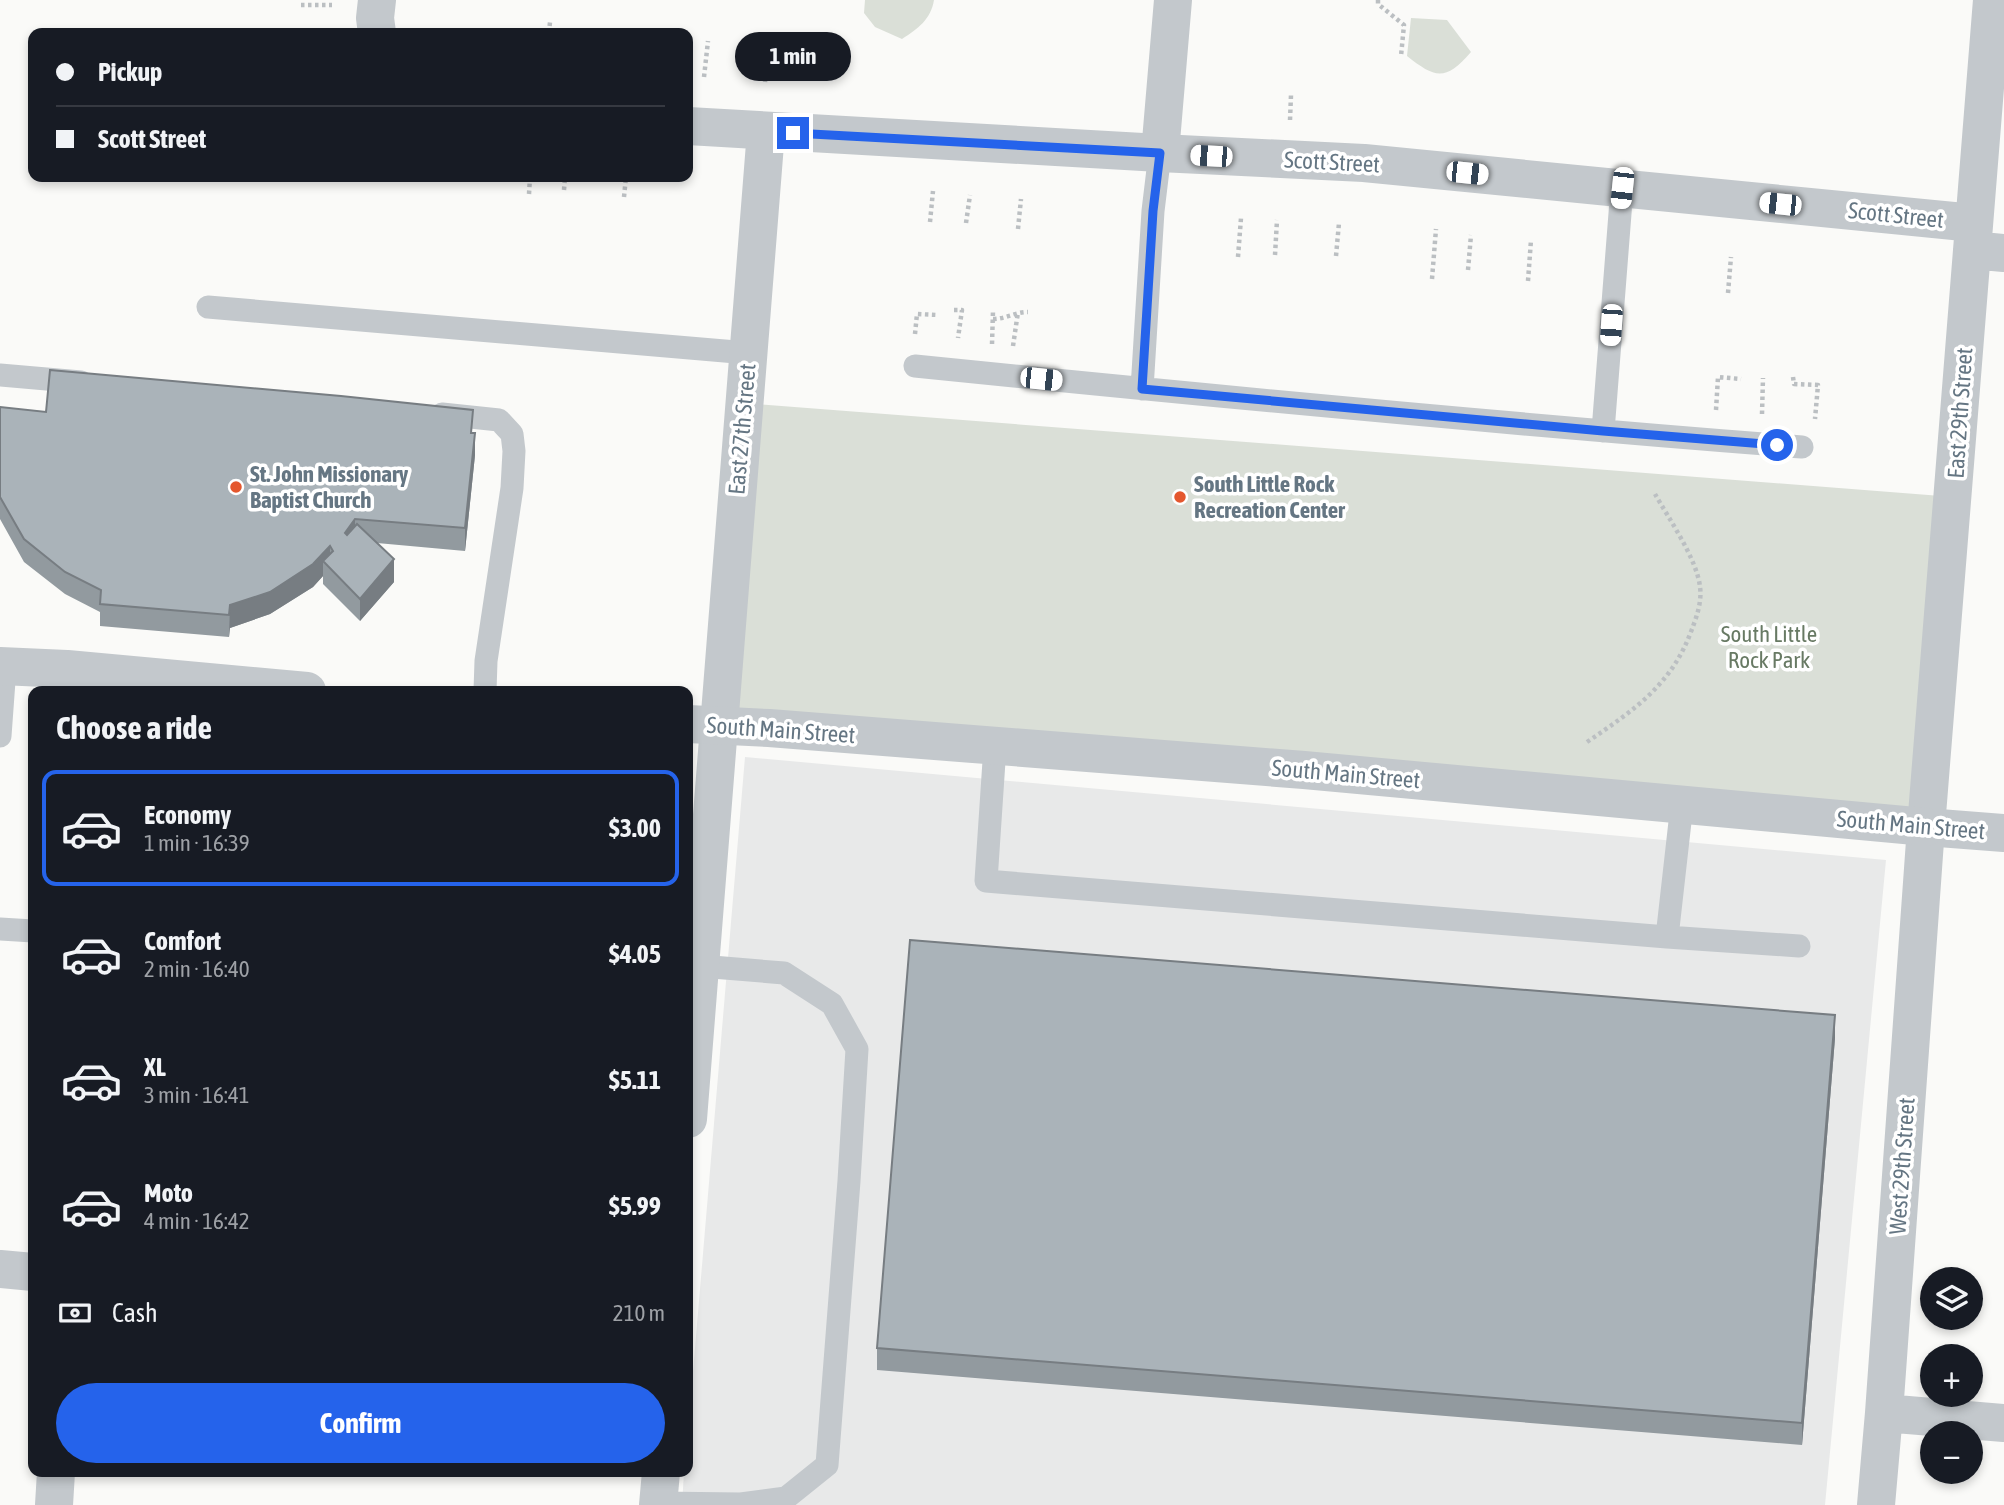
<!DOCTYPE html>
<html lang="en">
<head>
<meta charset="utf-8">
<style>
	body { margin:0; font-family:"Asap Condensed",sans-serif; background:#20242c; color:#f1f3f6; height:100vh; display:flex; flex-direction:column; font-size:26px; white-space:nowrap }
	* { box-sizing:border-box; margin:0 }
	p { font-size:23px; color:#9ea1a6 }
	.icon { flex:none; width:38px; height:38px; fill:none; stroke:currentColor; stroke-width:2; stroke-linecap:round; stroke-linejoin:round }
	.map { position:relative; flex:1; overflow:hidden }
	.details { position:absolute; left:28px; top:686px; width:665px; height:791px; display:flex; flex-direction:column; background:#171b24; border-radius:14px; box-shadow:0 4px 10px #0003 }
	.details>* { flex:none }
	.top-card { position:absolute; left:28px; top:28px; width:665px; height:154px; border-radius:14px; box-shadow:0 4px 10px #0003; display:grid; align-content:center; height:154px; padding:0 28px; background:#171b24 }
	.fabs { position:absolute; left:1920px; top:1267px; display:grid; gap:14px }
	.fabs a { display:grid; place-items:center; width:63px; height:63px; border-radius:50%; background:#171b24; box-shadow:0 4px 10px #0003; font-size:35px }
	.end { position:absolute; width:32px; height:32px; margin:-16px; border:9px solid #2563eb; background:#fff; box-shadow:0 0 0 4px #fff }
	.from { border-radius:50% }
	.bubble { position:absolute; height:49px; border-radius:24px; background:#171b24; box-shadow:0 4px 10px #0003; font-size:23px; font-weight:700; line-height:49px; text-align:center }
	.car { position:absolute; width:21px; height:42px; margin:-21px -10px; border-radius:9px; box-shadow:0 0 5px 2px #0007; background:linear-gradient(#fff 24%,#345 0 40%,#fff 0 76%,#345 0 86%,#fff 0) }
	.top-card b { display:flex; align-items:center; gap:24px; height:66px; font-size:26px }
	.top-card b+b { border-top:2px solid #363941 }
	.top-card i { width:18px; height:18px; background:#f1f3f6 }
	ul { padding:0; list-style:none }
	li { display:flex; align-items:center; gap:21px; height:116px; margin:0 14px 10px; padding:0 14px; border:4px solid transparent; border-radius:14px }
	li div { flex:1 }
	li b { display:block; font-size:26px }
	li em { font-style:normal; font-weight:700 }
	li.on { border-color:#2563eb }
	li>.icon { width:63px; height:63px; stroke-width:1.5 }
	h2 { padding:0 28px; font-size:32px; line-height:84px }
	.pay { display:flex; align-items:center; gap:18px; height:77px; padding:0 28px; font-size:26px }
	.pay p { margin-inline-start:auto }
	.primary-button { display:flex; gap:14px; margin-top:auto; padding:14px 28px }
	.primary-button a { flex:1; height:80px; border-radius:42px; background:#2563eb; color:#fff; font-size:28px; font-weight:700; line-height:80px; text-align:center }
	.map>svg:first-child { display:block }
	.built { fill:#e8e9e9 }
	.green { fill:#dadfd7 }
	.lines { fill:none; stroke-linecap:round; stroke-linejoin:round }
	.path { stroke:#bbbfc2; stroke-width:4.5; stroke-dasharray:3.5 3.5; stroke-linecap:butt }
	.service { stroke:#c3c8cc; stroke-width:23 }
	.minor { stroke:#c3c8cc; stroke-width:38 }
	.tertiary { stroke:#c3c8cc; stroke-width:38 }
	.wall { fill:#929a9f }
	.shaded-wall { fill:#777d82 }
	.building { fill:#aab3b9; stroke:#777d82; stroke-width:2 }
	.route { stroke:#2563eb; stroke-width:9 }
	.poi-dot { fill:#e4572e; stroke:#fff; stroke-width:2.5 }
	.labels { text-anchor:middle; stroke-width:7; stroke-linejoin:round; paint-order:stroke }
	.street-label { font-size:23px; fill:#657683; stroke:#fff }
	.poi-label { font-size:23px; font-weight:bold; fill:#657683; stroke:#fff; text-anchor:start }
	.park-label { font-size:23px; fill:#687a64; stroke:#fff }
</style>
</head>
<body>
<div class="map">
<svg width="2004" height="1505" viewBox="0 0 2004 1505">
	<rect width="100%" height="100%" fill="#fafaf8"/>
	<path class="built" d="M745 757 1886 860 1825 1505H682L684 1472H688V1431Z"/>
	<path class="green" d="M865 0H934C931 19 918 29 902 39L875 27 864 13Z
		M1411 18 1447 20 1471 52C1445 82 1435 78 1407 56Z
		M744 403 1954 497 1926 827 719 726Z"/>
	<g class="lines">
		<path class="path" d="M1378 0V4L1404 25 1401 56
			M301 5H332
			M549 33 550 22
			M704 77 708 41
			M765 82 768 45
			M1290 120 1291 95
			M366 181 367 177
			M564 190 565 177
			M529 194 530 177
			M624 197 626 177
			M930 222 933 191
			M966 223 970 195
			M1018 229 1021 199
			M1275 255 1277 220
			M1336 256 1339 223
			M1238 257 1241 218
			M1468 270 1471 235
			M1432 279 1436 229
			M1528 281 1531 240
			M1728 293 1731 257
			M954 310H962L958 338
			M993 319C1006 319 1015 312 1028 312
			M915 334 917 314 938 315
			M992 344 993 311
			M1013 346 1018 312
			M1793 377 1794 384 1818 385 1815 419
			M1716 410 1718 377 1741 379
			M1762 414 1763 378
			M1587 742C1634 710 1672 685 1692 629 1697 616 1702 601 1700 587 1697 559 1669 519 1655 494"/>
		<path class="service" d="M208 307 748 353
			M915 366C1211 396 1506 424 1802 447
			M0 375 81 382
			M1142 389 1153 211 1160 153
			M442 414 499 420 512 434 514 451 512 488 486 661 485 691
			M1603 431 1622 188
			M0 736 5 667
			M995 746 986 881 1667 937 1682 804
			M0 929 33 931
			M1667 937 1799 946
			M658 1503 741 1504 786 1498 827 1465 849 1181 857 1049 832 1004 784 973 700 966"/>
		<path class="minor" d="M377 33 375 18 377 0
			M688 126 1160 153 1364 163 1974 223
			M1160 153 1173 0
			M1972 250 2004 253
			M1926 827 2004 833
			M688 1119 766 131
			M0 1269 33 1272
			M1884 1413 2004 1423
			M54 1505 56 1472
			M658 1505 661 1472
			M1876 1505 1884 1413 1926 827 1992 0"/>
		<path class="tertiary" d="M0 666 67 669 307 691
			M688 724 769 728 1304 770 1926 827"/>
	</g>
	<path class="wall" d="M0 407 46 412 473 433 475 455 465 551 377 543 394 582 360 621 323 584V576L313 587 270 614 230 628 229 637 100 626V612L65 594 24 562 0 519Z
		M1835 1038 1802 1445 877 1370V1348Z"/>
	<path class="shaded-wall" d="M475 433V455L465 551V528Z
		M355 519V541L345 533Z
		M330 546V568L323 561V576L313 587 270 614 230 628 229 637 230 605Z
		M394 559V582L360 621V599Z
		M1835 1015V1038L1802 1445V1423Z"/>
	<path class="building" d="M50 370 341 396 473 410 471 433H475L465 528 355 519 345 533 347 535 357 524 394 559 360 599 323 561 333 551 330 546 313 564 270 592 230 605 229 615 100 604 101 590 65 572 24 539 0 497V407L46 412Z
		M910 940 1835 1015 1802 1423 877 1348Z"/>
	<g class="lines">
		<path class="route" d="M793 133 1160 153 1153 211 1142 389 1603 431 1777 445"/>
	</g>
	<g class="poi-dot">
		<circle cx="236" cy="487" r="7"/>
		<circle cx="1180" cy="497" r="7"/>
	</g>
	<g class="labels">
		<g class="street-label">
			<text transform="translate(1332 162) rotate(3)" y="8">Scott Street</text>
			<text transform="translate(1896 215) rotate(6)" y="8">Scott Street</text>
			<text transform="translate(1960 413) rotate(-86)" y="8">East 29th Street</text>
			<text transform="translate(742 429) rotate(-85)" y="8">East 27th Street</text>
			<text transform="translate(781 730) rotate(4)" y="8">South Main Street</text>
			<text transform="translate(1346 774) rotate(5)" y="8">South Main Street</text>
			<text transform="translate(1911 825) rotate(5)" y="8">South Main Street</text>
			<text transform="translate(1902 1166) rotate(-86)" y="8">West 29th Street</text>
		</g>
		<g class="poi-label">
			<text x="250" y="482">St. John Missionary<tspan x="250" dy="26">Baptist Church</tspan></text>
			<text x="1194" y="492">South Little Rock<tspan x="1194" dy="26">Recreation Center</tspan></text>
		</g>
		<g class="park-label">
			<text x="1769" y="642">South Little<tspan x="1769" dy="26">Rock Park</tspan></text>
		</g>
	</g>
</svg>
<div class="fabs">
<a><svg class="icon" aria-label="layers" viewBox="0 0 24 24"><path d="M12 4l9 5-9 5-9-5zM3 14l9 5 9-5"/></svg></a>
<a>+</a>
<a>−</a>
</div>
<i class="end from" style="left:1777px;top:445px"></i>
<i class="end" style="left:793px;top:133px"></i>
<div class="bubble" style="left:735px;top:32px;width:116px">1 min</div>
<i class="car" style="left:1211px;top:156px;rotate:273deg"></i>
<i class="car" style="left:1467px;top:173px;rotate:96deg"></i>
<i class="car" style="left:1622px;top:188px;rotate:186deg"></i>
<i class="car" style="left:1780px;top:204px;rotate:276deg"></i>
<i class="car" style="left:1611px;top:325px;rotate:184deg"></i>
<i class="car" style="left:1041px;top:379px;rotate:96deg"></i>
<div class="top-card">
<b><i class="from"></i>Pickup</b>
<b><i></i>Scott Street</b>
</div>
<section class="details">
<h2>Choose a ride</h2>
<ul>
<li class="on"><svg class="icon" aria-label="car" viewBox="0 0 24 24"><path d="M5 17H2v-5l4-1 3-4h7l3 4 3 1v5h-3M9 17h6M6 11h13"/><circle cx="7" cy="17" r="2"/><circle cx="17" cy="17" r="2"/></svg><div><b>Economy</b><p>1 min · 16:39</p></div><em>$3.00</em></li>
<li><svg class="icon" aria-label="car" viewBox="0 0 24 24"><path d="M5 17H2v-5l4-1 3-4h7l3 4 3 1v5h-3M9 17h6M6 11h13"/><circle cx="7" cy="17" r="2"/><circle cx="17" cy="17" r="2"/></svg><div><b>Comfort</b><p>2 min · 16:40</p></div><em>$4.05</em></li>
<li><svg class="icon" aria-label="car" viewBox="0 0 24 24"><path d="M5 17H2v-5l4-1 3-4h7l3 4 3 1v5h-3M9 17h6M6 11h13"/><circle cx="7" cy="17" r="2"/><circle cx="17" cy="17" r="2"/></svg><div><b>XL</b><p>3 min · 16:41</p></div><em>$5.11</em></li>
<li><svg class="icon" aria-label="car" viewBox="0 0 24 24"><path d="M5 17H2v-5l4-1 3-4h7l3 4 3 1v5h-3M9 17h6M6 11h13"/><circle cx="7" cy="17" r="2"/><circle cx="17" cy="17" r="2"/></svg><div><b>Moto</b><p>4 min · 16:42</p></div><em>$5.99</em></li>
</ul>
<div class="pay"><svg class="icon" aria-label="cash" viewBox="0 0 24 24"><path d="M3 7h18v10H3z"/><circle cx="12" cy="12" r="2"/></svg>Cash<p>210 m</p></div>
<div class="primary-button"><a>Confirm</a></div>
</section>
</div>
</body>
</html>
